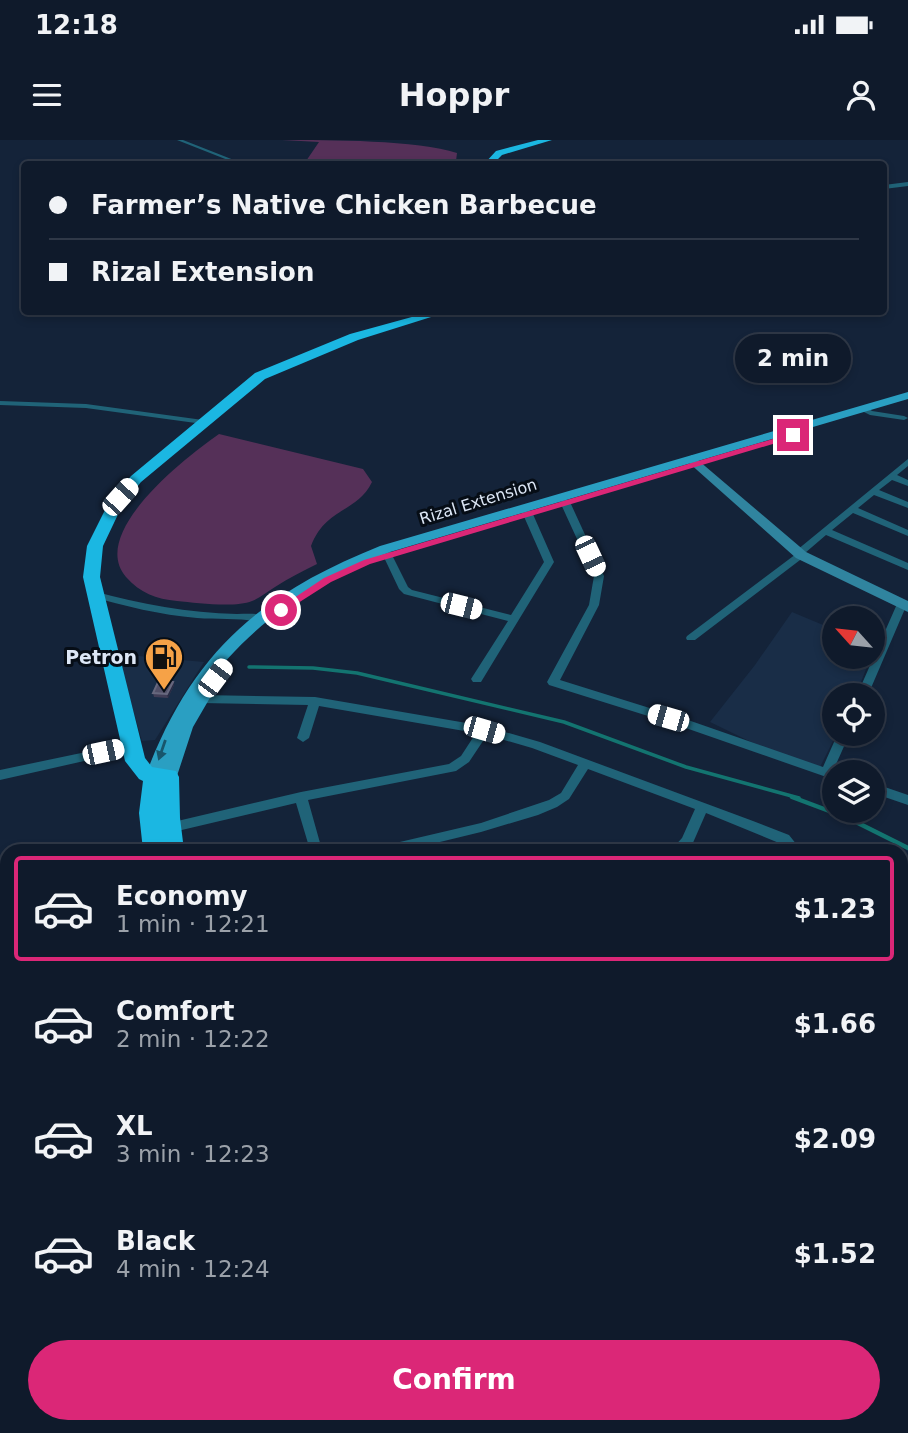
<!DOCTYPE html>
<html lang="en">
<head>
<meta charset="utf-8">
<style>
	body { margin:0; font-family:"DejaVu Sans",sans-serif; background:#1d2737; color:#f1f3f6; height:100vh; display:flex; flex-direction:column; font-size:26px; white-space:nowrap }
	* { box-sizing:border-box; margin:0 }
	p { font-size:23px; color:#9ba1a9 }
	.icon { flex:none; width:38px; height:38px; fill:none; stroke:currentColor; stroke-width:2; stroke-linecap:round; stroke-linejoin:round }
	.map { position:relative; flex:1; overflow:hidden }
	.drawer { position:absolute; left:0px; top:704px; width:908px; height:590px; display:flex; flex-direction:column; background:#0f1a2b; border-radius:21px 21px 0 0; box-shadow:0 4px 10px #0003,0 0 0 2px #2f3847 }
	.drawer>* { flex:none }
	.guide { position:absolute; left:21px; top:21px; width:866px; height:154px; border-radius:7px; box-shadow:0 4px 10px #0003,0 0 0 2px #2f3847; display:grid; align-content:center; height:154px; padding:0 28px; background:#0f1a2b }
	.needle { width:46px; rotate:297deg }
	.buttons { position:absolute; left:822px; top:466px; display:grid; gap:14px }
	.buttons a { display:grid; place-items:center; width:63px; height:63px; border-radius:50%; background:#0f1a2b; box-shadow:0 4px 10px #0003,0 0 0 2px #2f3847; font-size:35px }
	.end { position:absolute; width:32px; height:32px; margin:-16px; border:9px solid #db2777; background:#fff; box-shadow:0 0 0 4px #fff }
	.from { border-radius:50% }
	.bubble { position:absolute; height:49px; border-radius:24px; background:#0f1a2b; box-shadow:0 4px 10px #0003,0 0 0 2px #2f3847; font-size:23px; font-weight:800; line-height:49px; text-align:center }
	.car { position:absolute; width:21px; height:42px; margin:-21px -10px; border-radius:9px; box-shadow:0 0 5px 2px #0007; background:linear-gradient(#fff 24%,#345 0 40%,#fff 0 76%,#345 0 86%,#fff 0) }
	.guide b { display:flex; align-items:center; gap:24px; height:66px; font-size:26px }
	.guide b+b { border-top:2px solid #2f3847 }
	.guide i { width:18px; height:18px; background:#f1f3f6 }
	ul { padding:12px 0 0; list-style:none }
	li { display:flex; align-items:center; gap:21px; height:105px; margin:0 14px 10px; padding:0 14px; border:4px solid transparent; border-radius:7px }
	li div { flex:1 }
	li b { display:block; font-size:26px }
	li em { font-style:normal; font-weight:800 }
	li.active { border-color:#db2777 }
	li>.icon { width:63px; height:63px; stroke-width:1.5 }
	.cta { display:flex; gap:14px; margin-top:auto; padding:14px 28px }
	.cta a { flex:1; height:80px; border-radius:42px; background:#db2777; color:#fff; font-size:28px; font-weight:800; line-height:80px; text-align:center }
	.status { display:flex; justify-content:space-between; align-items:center; height:49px; padding:0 35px; background:#0f1a2b; direction:ltr }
	.status svg { height:19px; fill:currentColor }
	header { display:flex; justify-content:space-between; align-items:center; height:91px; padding:0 28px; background:#0f1a2b; font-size:32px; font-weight:800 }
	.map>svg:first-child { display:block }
	.built { fill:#192d47 }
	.green { fill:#553058 }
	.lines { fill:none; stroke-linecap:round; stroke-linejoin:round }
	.stream-far1 { stroke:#137470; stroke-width:3.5 }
	.stream { stroke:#137470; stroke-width:4.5 }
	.street { fill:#206378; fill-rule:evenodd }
	.secondary { fill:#30849f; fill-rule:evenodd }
	.primary { fill:#2a9fc2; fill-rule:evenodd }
	.highway { fill:#1bb7e2; fill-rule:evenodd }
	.wall { fill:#413e57 }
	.shaded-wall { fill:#282b44 }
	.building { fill:#525068; stroke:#67687e; stroke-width:2 }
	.oneway { fill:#18566c }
	.route { fill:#db2777 }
	.labels { text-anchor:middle; stroke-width:6; stroke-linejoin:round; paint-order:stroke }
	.far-street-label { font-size:16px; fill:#dde7f6; stroke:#060d16 }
	.poi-label { font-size:19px; font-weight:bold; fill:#dde7f6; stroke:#060d16; text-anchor:end }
</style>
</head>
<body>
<div class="status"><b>12:18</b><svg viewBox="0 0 49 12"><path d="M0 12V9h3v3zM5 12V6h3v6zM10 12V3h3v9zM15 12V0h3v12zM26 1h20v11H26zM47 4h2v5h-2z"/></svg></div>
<header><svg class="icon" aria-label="menu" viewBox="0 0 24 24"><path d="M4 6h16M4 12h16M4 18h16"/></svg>Hoppr<svg class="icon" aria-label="person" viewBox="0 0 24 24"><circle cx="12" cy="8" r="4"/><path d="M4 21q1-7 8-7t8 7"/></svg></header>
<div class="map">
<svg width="908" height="1293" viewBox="0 0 908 1293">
	<rect width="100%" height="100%" fill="#142339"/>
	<path class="built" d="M792 472 835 490V516H871L856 555H835V593H837L819 629 774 613 710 582 755 525Z
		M117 514 204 522 155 600 142 601Z
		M7 1038V1278L0 1281V1041Z"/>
	<path class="green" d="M282 0C329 0 418 0 457 13L456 21 468 24H304L319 2Z
		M219 294 363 329 372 342C357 373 326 367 311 406L317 424C303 431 289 438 275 447 268 451 260 458 252 461 235 468 197 463 177 461 156 459 140 453 126 437 88 393 186 317 219 294Z"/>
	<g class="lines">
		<path class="stream-far1" d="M249 527 313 528 357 533 564 582 686 627 799 658"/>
		<path class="stream" d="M792 657 848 678 908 708"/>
		<path class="street" d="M177 0H183L244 24H238Z
			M908 42V46L884 49V45Z
			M0 261 86 264 203 280 207 282 203 284 86 268 0 265Z
			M860 266H866L872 271 904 276 908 278 904 280 870 275 860 270Z
			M908 319V326L897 335 908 340V346L892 340 879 350 908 362V368L874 355 858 368 908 390V396L853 373 832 390 908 423V430L826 395 805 413 804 417 695 500H687L686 498 687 496 796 414 797 410Z
			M565 359 570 362 604 436 599 465 560 540 688 580 823 627 838 593H850L833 631 836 632 835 640 680 586 549 545 547 542 589 465 594 436 560 362Z
			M527 369 532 372 554 422 481 542H473L471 539 508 481 404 454 399 449 380 409 382 407H388L408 447 412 450 511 475 544 422 522 372Z
			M93 451C141 464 188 473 237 474 250 474 263 472 273 481L268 484C246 477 221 480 197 478 160 475 125 466 89 456V452Z
			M902 461 907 464 868 555H857L897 464Z
			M201 555 315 557 484 586 540 602 753 681 789 695 801 710H787L779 703 706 673 692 705 685 710H671L682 698 695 669 588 629 569 659 557 667 538 675 481 692 407 710H381L382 706 387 705 481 683 549 660 561 653 578 625 532 608 487 595 469 622 456 631 308 660 322 710H310L296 663 169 693 165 692 163 688 165 684 169 683 301 652 449 624 461 616 476 593 319 566 309 598 303 602 297 598 308 565 201 563 195 559Z
			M129 603 133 604 135 607 133 610 0 640V630Z
			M873 643 908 655V665L873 653Z
			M901 848 908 852V882L901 884V870L906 869 901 866Z
			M908 999V1015L901 1018V1002Z
			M7 1017V1033L0 1035V1019Z
			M908 1130V1149L901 1152V1133Z
			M462 1286H482L483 1293H463Z
			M622 1286H652L649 1293H619Z"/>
		<path class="secondary" d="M692 315 806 412 908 461V472L796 418 688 322 686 319Z
			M908 742V759L901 761V744Z"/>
		<path class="primary" d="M908 252V259L390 412C314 442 250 483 202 551L209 552 211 556 193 587 175 642 169 643 162 639 154 643 148 642 145 637C191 513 260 454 380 406Z"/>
		<path class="highway" d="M538 0H552L502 15 493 24H484L496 11Z
			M430 172H447L358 200 265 239 141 342 122 366 103 406 100 437 145 618 152 627 176 631 179 637 180 678 184 710H143L139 673 143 641 139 639 125 621 83 437 87 406 108 364 131 336 255 233 350 194Z
			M240 1286H274L275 1293H241Z"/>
	</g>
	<path class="wall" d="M173 542 174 545 168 558 154 557 153 553Z"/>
	<path class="shaded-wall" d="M173 542 174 545 168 558 167 554Z
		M7 947V973L0 981V957Z"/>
	<path class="building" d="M159 540 173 542 167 554 153 553Z
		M0 888 7 895V947L5 952 0 957Z"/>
	<defs><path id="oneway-solid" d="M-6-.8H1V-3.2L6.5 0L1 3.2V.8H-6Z" transform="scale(1.75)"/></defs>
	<use class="oneway" href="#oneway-solid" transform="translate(162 610) rotate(109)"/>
	<path class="route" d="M793 293 796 297 370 424 331 442 284 472 276 470 324 438 364 420Z"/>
	<defs>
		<g id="fuel-pin" transform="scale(2.0125)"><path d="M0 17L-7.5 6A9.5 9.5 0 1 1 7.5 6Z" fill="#f6a247" stroke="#060d16"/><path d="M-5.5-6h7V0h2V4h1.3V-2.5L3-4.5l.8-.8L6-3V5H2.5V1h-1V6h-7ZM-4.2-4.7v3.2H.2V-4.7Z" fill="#111"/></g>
	</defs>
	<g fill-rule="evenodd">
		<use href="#fuel-pin" x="164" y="517"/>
	</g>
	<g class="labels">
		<g class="far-street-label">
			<text transform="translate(478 361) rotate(-17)" y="6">Rizal Extension</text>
		</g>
		<g class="poi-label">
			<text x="137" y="524">Petron</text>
		</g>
	</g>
</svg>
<div class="buttons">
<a><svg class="needle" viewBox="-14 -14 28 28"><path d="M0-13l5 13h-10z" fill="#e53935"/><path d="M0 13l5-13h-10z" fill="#9ba1a9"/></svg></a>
<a><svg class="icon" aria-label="locate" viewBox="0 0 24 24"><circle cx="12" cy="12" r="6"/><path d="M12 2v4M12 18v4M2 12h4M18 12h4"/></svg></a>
<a><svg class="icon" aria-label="layers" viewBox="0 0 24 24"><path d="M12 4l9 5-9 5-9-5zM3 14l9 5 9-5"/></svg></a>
</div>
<i class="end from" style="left:281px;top:470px"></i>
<i class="end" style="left:793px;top:295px"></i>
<div class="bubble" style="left:735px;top:194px;width:116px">2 min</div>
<i class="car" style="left:120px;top:357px;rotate:42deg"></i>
<i class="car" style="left:590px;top:416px;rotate:155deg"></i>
<i class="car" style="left:461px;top:466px;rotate:104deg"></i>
<i class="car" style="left:215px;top:538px;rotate:37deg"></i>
<i class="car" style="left:668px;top:578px;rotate:286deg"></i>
<i class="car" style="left:484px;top:590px;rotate:106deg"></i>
<i class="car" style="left:103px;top:612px;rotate:78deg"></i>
<div class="guide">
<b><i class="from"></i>Farmer’s Native Chicken Barbecue</b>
<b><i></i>Rizal Extension</b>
</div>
<section class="drawer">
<ul>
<li class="active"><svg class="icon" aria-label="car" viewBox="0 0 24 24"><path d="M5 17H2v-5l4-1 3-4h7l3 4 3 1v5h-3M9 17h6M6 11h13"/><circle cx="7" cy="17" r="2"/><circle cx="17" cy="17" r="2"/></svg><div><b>Economy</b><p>1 min · 12:21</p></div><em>$1.23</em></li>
<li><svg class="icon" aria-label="car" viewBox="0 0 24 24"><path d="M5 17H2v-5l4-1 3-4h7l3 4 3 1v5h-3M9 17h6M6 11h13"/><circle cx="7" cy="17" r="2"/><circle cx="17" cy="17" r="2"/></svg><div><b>Comfort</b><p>2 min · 12:22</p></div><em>$1.66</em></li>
<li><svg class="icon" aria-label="car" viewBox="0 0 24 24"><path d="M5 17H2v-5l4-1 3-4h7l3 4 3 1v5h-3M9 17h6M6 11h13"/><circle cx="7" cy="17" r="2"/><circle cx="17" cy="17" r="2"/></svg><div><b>XL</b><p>3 min · 12:23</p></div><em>$2.09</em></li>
<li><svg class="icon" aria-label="car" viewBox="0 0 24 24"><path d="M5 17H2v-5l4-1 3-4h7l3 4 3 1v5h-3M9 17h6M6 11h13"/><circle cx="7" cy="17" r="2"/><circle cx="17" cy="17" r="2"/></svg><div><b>Black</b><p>4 min · 12:24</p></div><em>$1.52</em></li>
</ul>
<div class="cta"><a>Confirm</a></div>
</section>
</div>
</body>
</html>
